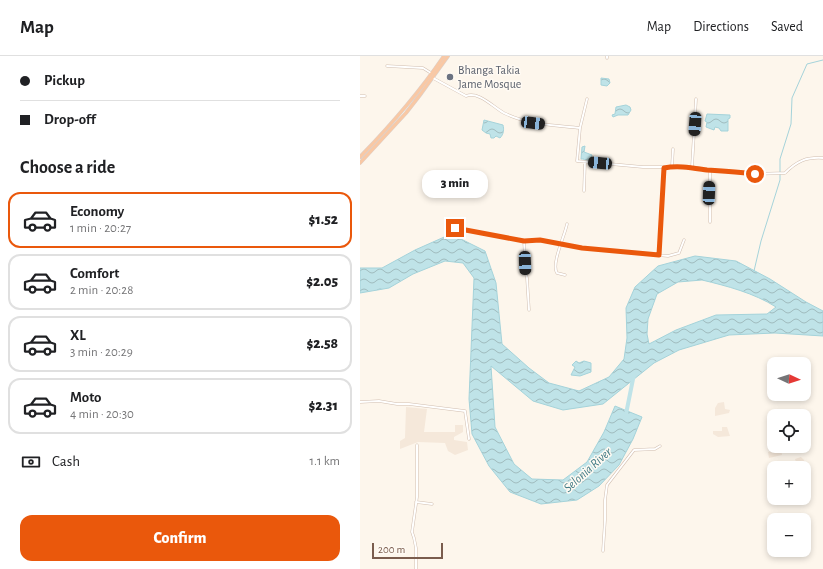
<!DOCTYPE html>
<html lang="en">
<head>
<meta charset="utf-8">
<style>
	body { margin:0; font-family:"Alegreya Sans",sans-serif; background:#f6f6f6; color:#202124; height:100vh; display:flex; flex-direction:column; font-size:15px; white-space:nowrap }
	* { box-sizing:border-box; margin:0 }
	p { font-size:13px; color:#757577 }
	.icon { flex:none; width:22px; height:22px; fill:none; stroke:currentColor; stroke-width:2; stroke-linecap:round; stroke-linejoin:round }
	.map { position:relative; flex:1; overflow:hidden }
	.panel { display:flex; flex-direction:column; background:#fff; width:360px }
	.panel>* { flex:none }
	.top-card { display:grid; align-content:center; height:88px; padding:0 20px; background:#fff }
	.needle { width:26px; rotate:94deg }
	.buttons { position:absolute; left:407px; top:301px; display:grid; gap:8px }
	.buttons a { display:grid; place-items:center; width:44px; height:44px; border-radius:8px; background:#fff; box-shadow:0 2px 6px #0003; font-size:20px }
	.scale { position:absolute; left:12px; bottom:10px; width:71px; box-sizing:border-box; padding-left:4px; border:2px solid #7a5c4d; border-top:0; font-size:11px; line-height:14px; white-space:nowrap; color:#7a5c4d; -webkit-text-stroke:3px #fffaf3; paint-order:stroke }
	.end { position:absolute; width:18px; height:18px; margin:-9px; border:5px solid #ea580c; background:#fff; box-shadow:0 0 0 2px #fff }
	.from { border-radius:50% }
	.bubble { position:absolute; height:28px; border-radius:12px; background:#fff; box-shadow:0 2px 6px #0003; font-size:13px; font-weight:800; line-height:28px; text-align:center }
	.car { position:absolute; width:12px; height:24px; margin:-12px -6px; border-radius:5px; box-shadow:0 0 3px 1px #0007; background:linear-gradient(#222 24%,#8ab4d8 0 40%,#222 0 76%,#8ab4d8 0 86%,#222 0) }
	.top-card b { display:flex; align-items:center; gap:14px; height:38px; font-size:15px }
	.top-card b+b { border-top:1px solid #e0e0e0 }
	.top-card i { width:10px; height:10px; background:#202124 }
	ul { padding:0; list-style:none }
	li { display:flex; align-items:center; gap:12px; height:56px; margin:0 8px 6px; padding:0 12px; border:2px solid #e0e0e0; border-radius:12px }
	li div { flex:1 }
	li b { display:block; font-size:15px }
	li em { font-style:normal; font-weight:800 }
	li.current { border-color:#ea580c }
	li>.icon { width:36px; height:36px; stroke-width:1.5 }
	h2 { padding:0 20px; font-size:18px; line-height:48px }
	.pay { display:flex; align-items:center; gap:10px; height:44px; padding:0 20px; font-size:15px }
	.pay p { margin-inline-start:auto }
	.action { display:flex; gap:8px; margin-top:auto; padding:8px 20px }
	.action a { flex:1; height:46px; border-radius:12px; background:#ea580c; color:#fff; font-size:16px; font-weight:800; line-height:46px; text-align:center }
	header { display:flex; align-items:center; gap:24px; box-sizing:border-box; height:56px; padding:0 20px; background:#fff; border-bottom:1px solid #e0e0e0 }
	header strong { font-size:19px }
	nav { display:flex; gap:22px; margin-inline-start:auto; font-size:14px }
	main { display:flex; flex:1; min-height:0 }
	.map>svg:first-child { display:block }
	.residential { fill:#f5e8da }
	.water { fill:url(#water-waves); stroke:#a5d3da; fill-rule:evenodd }
	.lines { fill:none; stroke-linecap:round; stroke-linejoin:round }
	.stream { stroke:#a5d3da; stroke-width:1 }
	.river { stroke:#bfe3e8; stroke-width:4 }
	.minor-casing { stroke:#d1beb0; stroke-width:3 }
	.trunk-casing { stroke:#dad1cd; stroke-width:4 }
	.minor { stroke:#fff; stroke-width:2 }
	.trunk { stroke:#f9c8a4; stroke-width:3 }
	.route { stroke:#ea580c; stroke-width:5 }
	.worship-dot { fill:#6b7280; stroke:#fffaf3; stroke-width:1.5 }
	.labels { text-anchor:middle; stroke-width:3; stroke-linejoin:round; paint-order:stroke }
	.worship-label { font-size:12px; fill:#5b616d; stroke:#fffaf3; text-anchor:start }
	.water-label { font-size:13px; font-style:italic; fill:#437c86; stroke:#fffaf3 }
</style>
</head>
<body>
<header>
<strong>Map</strong>
<nav><a>Map</a><a>Directions</a><a>Saved</a></nav>
</header>
<main>
<section class="panel">
<div class="top-card">
<b><i class="from"></i>Pickup</b>
<b><i></i>Drop-off</b>
</div>
<h2>Choose a ride</h2>
<ul>
<li class="current"><svg class="icon" aria-label="car" viewBox="0 0 24 24"><path d="M5 17H2v-5l4-1 3-4h7l3 4 3 1v5h-3M9 17h6M6 11h13"/><circle cx="7" cy="17" r="2"/><circle cx="17" cy="17" r="2"/></svg><div><b>Economy</b><p>1 min · 20:27</p></div><em>$1.52</em></li>
<li><svg class="icon" aria-label="car" viewBox="0 0 24 24"><path d="M5 17H2v-5l4-1 3-4h7l3 4 3 1v5h-3M9 17h6M6 11h13"/><circle cx="7" cy="17" r="2"/><circle cx="17" cy="17" r="2"/></svg><div><b>Comfort</b><p>2 min · 20:28</p></div><em>$2.05</em></li>
<li><svg class="icon" aria-label="car" viewBox="0 0 24 24"><path d="M5 17H2v-5l4-1 3-4h7l3 4 3 1v5h-3M9 17h6M6 11h13"/><circle cx="7" cy="17" r="2"/><circle cx="17" cy="17" r="2"/></svg><div><b>XL</b><p>3 min · 20:29</p></div><em>$2.58</em></li>
<li><svg class="icon" aria-label="car" viewBox="0 0 24 24"><path d="M5 17H2v-5l4-1 3-4h7l3 4 3 1v5h-3M9 17h6M6 11h13"/><circle cx="7" cy="17" r="2"/><circle cx="17" cy="17" r="2"/></svg><div><b>Moto</b><p>4 min · 20:30</p></div><em>$2.31</em></li>
</ul>
<div class="pay"><svg class="icon" aria-label="cash" viewBox="0 0 24 24"><path d="M3 7h18v10H3z"/><circle cx="12" cy="12" r="2"/></svg>Cash<p>1.1 km</p></div>
<div class="action"><a>Confirm</a></div>
</section>
<div class="map">
<svg width="463" height="513" viewBox="0 0 463 513">
	<defs>
		<pattern id="water-waves" width="16" height="10" patternUnits="userSpaceOnUse"><rect width="16" height="10" fill="#bfe3e8"/><path d="M0 5q4-4 8 0t8 0" fill="none" stroke="#a0bbbe"/></pattern>
	</defs>
	<rect width="100%" height="100%" fill="#fdf6ec"/>
	<path class="residential" d="M364 346 365 353 370 354 369 357 355 360V352L358 347Z
		M46 351 67 353 64 376H95V369H103V376L94 381V384L107 386 108 394 95 399 88 395 85 387 58 386 40 393V385L45 382Z
		M362 371H367L370 380 358 381 353 378V375H362Z
		M421 393 422 399 409 402 408 396Z
		M441 401 444 404 445 408 439 411V412H429L436 406 435 403Z"/>
	<path class="water" d="M241 22 249 23 250 27 247 30 241 29Z
		M266 49 270 51 271 54 268 59H258L253 61 252 59 255 58 256 51Z
		M347 58 370 59V62L368 63V75H361L359 72 355 71 354 74 346 71 347 66 345 65Z
		M124 64 143 69C144 73 144 78 140 82L136 80 134 82H131L130 78 126 77 122 74Z
		M225 90 224 96 232 99 231 104 229 106 224 105V103H221L222 91Z
		M91 178 125 195 136 227 142 288 169 312 189 327 219 335 249 321 264 303 267 282 266 252 275 231 298 210 335 200 376 205 410 223 446 246 463 255V280L415 277 369 279 319 294 294 307 243 348 203 354 173 345 131 310 135 371 154 408 172 423 203 424 227 406 244 376 255 350 282 361 273 383 259 409 239 430 217 444 181 448 150 436 129 410 112 378 109 343 114 222 103 207 85 205 53 218 29 232 0 237V212H22L55 194ZM342 224C367 230 394 237 416 251L407 258 356 259 316 274 289 288 287 278 288 263 297 238 318 226Z
		M216 305 219 307 224 305 231 307V316L220 320 211 319 215 311 212 309Z"/>
	<g class="lines">
		<path class="stream" d="M394 215 401 185 420 124V103L431 68 432 42 447 8 463 4"/>
		<path class="river" d="M266 358 274 318"/>
		<g class="minor-casing">
			<path id="minor" d="M247 2V0
				M27 10 63 12 71 17
				M73 22 106 40C119 35 133 51 144 57 168 69 194 69 220 72
				M0 40H5
				M227 43 220 72 217 105 283 111H332L350 114 395 118 425 117C437 105 446 101 463 102
				M312 110 313 93
				M332 111 336 43
				M224 135 225 106
				M350 166V114
				M95 172 164 185 180 184 222 192 308 200 319 197 324 184
				M164 185 166 218 167 222 169 254
				M299 199 304 111
				M205 219 197 217C191 208 205 179 207 168
				M0 346 19 345 37 348H49L105 355 109 383
				M56 446 72 448
				M243 495 245 464V444L247 429 274 394 295 393 300 390
				M56 513V492L54 482 52 476 57 441V389"/>
		</g>
		<g class="trunk-casing">
			<path id="trunk" d="M0 101C31 69 59 37 84 0
				M0 107 46 57 60 39 88 0"/>
		</g>
		<use href="#minor" class="minor"/>
		<use href="#trunk" class="trunk"/>
	</g>
	<g class="lines">
		<path class="route" d="M95 172 164 185 180 184 222 192 299 199 304 112C318 109 333 112 347 114 363 115 379 116 395 118"/>
	</g>
	<circle class="worship-dot" cx="90" cy="21" r="4"/>
	<g class="labels">
		<g class="worship-label">
			<text x="98" y="18">Bhanga Takia<tspan x="98" dy="14">Jame Mosque</tspan></text>
		</g>
		<g class="water-label">
			<text transform="translate(227 413) rotate(-42)" y="5">Selonia River</text>
		</g>
	</g>
</svg>
<div class="buttons">
<a><svg class="needle" viewBox="-14 -14 28 28"><path d="M0-13l5 13h-10z" fill="#e53935"/><path d="M0 13l5-13h-10z" fill="#757577"/></svg></a>
<a><svg class="icon" aria-label="locate" viewBox="0 0 24 24"><circle cx="12" cy="12" r="6"/><path d="M12 2v4M12 18v4M2 12h4M18 12h4"/></svg></a>
<a>+</a>
<a>−</a>
</div>
<div class="scale">200 m</div>
<i class="end from" style="left:395px;top:118px"></i>
<i class="end" style="left:95px;top:172px"></i>
<div class="bubble" style="left:62px;top:114px;width:66px">3 min</div>
<i class="car" style="left:173px;top:67px;rotate:97deg"></i>
<i class="car" style="left:335px;top:68px;rotate:184deg"></i>
<i class="car" style="left:240px;top:107px;rotate:275deg"></i>
<i class="car" style="left:349px;top:137px;rotate:2deg"></i>
<i class="car" style="left:165px;top:207px;rotate:178deg"></i>
</div>
</main>
</body>
</html>
